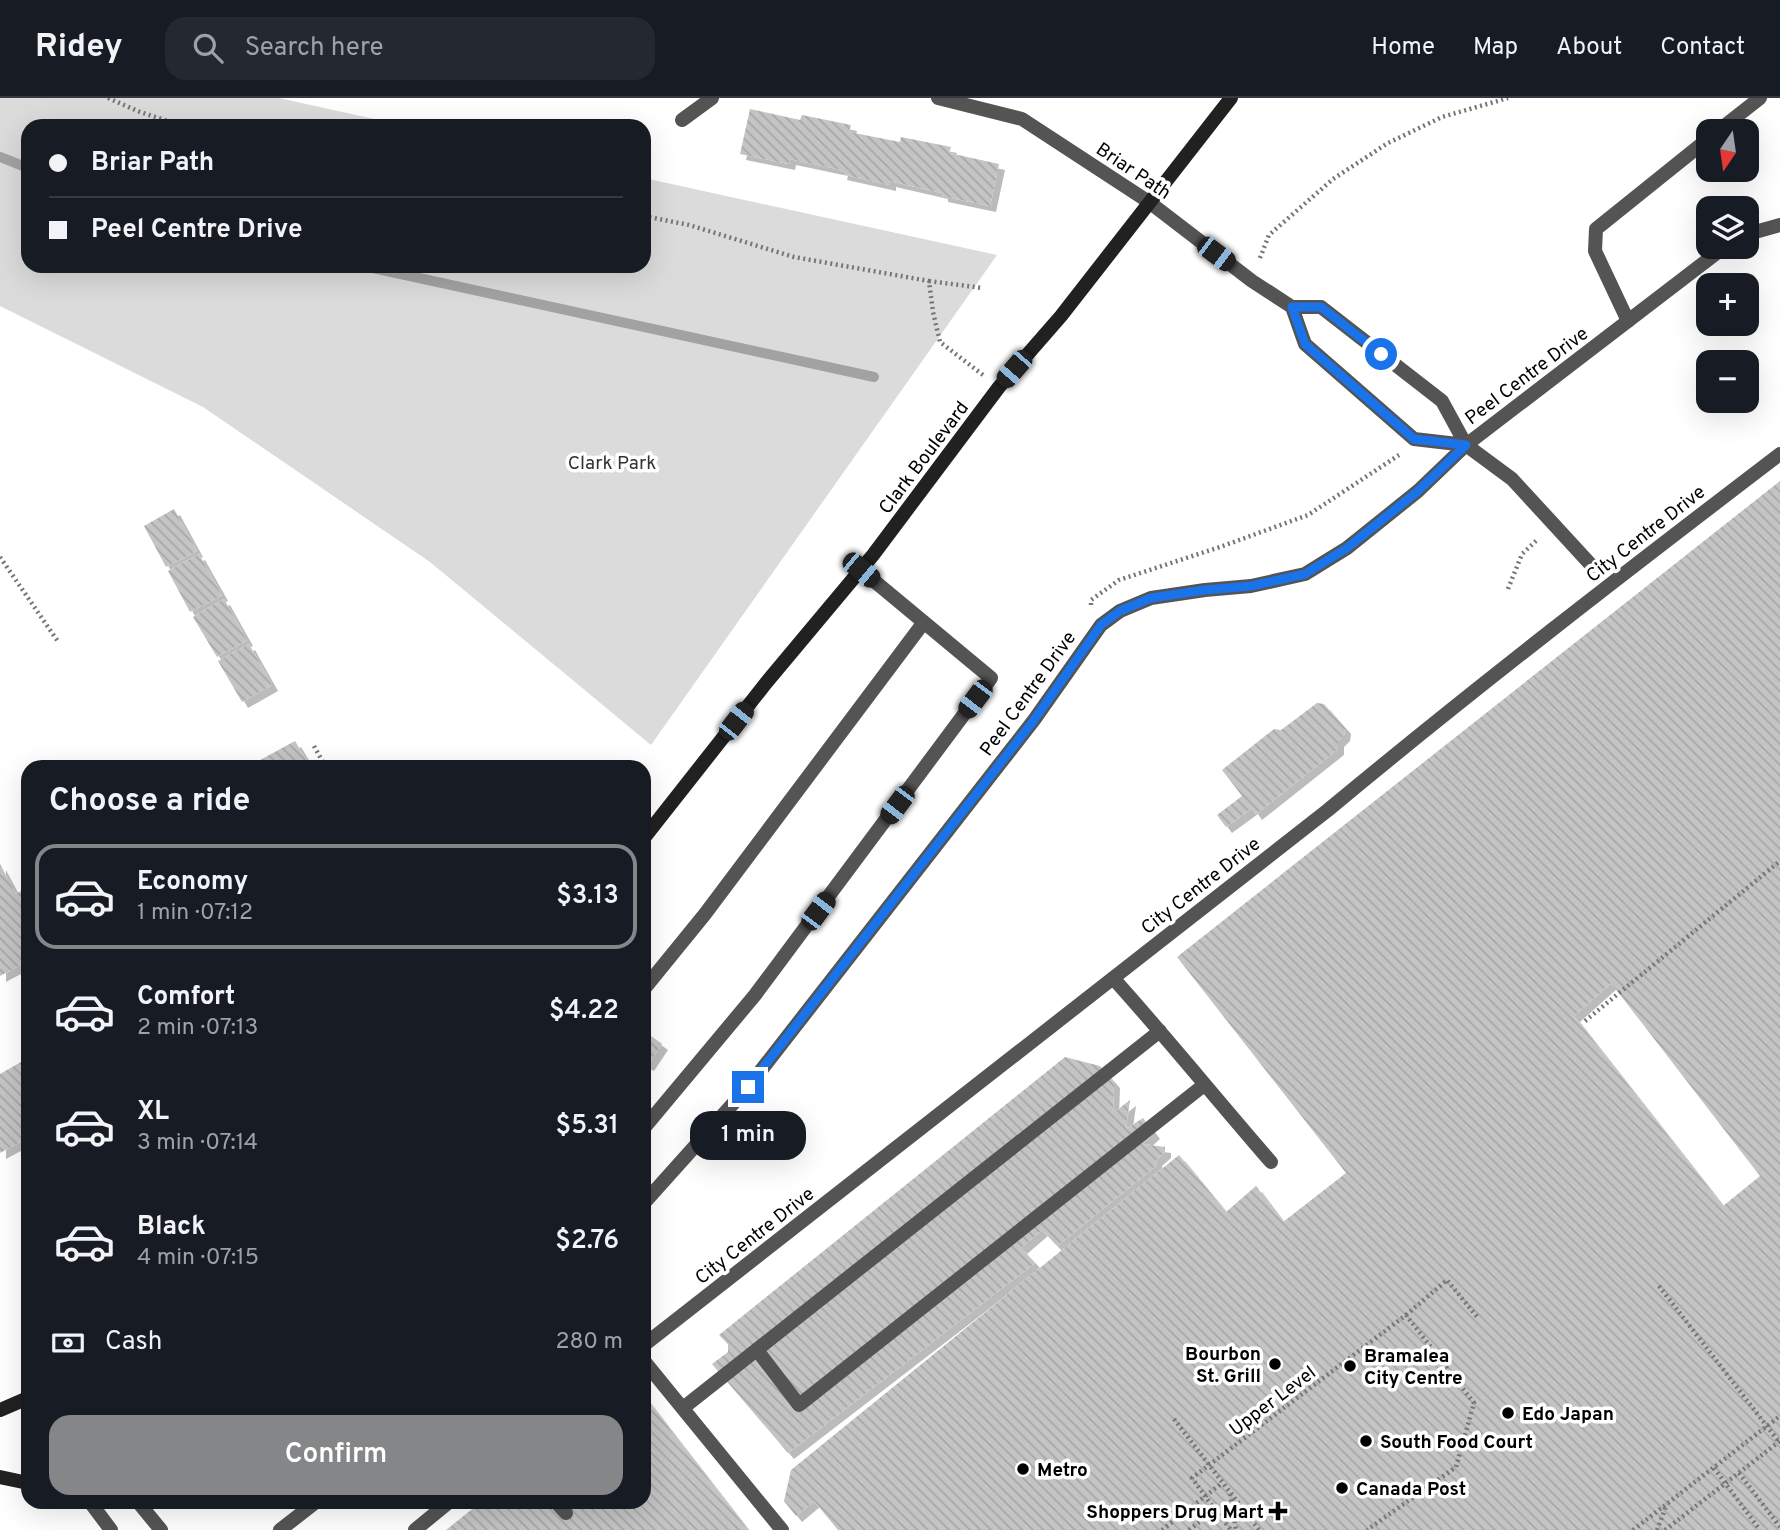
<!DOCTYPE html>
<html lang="en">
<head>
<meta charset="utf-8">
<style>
	body { margin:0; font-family:Overpass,sans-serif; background:#242831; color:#f1f3f6; height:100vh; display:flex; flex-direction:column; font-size:26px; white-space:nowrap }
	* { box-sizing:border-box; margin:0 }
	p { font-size:23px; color:#9ea1a6 }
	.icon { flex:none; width:38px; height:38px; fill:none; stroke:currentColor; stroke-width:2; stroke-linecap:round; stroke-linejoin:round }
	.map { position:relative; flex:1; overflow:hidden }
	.panel { position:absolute; left:21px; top:662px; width:630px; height:749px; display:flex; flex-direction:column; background:#171b24; border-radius:21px; box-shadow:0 7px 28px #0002 }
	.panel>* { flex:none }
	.banner { position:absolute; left:21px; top:21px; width:630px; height:154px; border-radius:21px; box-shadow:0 7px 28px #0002; display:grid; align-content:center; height:154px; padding:0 28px; background:#171b24 }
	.needle { width:46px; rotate:193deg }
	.fabs { position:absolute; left:1696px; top:21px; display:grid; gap:14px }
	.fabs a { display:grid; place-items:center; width:63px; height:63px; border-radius:14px; background:#171b24; box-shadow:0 7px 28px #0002; font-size:35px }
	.end { position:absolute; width:32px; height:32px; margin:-16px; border:9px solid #1a73e8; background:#fff; box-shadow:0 0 0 4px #fff }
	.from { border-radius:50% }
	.bubble { position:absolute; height:49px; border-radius:21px; background:#171b24; box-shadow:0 7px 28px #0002; font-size:23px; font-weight:600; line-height:49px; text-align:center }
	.car { position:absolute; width:21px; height:42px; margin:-21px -10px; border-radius:9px; box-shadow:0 0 5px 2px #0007; background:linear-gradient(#222 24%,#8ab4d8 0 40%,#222 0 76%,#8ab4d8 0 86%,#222 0) }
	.banner b { display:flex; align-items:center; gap:24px; height:66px; font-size:26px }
	.banner b+b { border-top:2px solid #363941 }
	.banner i { width:18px; height:18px; background:#f1f3f6 }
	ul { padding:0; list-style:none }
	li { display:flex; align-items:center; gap:21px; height:105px; margin:0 14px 10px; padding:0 14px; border:4px solid transparent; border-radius:21px }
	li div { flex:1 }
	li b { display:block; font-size:26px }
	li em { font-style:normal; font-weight:600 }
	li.selected { border-color:#858687 }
	li>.icon { width:63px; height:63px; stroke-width:1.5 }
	h2 { padding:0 28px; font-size:32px; line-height:84px }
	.pay { display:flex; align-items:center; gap:18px; height:77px; padding:0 28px; font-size:26px }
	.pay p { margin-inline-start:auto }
	.action { display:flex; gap:14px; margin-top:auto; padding:14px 28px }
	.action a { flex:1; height:80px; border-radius:21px; background:#858687; color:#fff; font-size:28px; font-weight:600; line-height:80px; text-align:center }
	header { display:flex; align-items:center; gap:42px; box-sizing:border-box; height:98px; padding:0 35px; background:#171b24; border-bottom:2px solid #363941 }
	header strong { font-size:33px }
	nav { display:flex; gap:38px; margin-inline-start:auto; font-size:24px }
	.search { width:490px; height:63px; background:#242831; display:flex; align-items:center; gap:18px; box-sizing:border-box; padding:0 24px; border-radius:21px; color:#9ea1a6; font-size:26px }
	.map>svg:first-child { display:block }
	.green { fill:#dbdbdb }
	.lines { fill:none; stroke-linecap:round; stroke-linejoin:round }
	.stream { stroke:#a2a2a2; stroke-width:10 }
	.building { fill:url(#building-back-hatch); fill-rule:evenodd; filter:url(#shadow) }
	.path { stroke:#767676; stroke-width:4.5; stroke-dasharray:2 3.5; stroke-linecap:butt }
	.lane { stroke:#545454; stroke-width:14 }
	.street { stroke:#545454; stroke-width:14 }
	.secondary { stroke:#212121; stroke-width:14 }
	.route { stroke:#1a73e8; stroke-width:9 }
	.poi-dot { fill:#000; stroke:#fff; stroke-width:2.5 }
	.labels { text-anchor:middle; stroke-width:7; stroke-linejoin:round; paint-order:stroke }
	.street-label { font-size:19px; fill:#000; stroke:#fff }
	.park-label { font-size:19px; fill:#323232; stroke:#fff }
	.poi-label { font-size:19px; font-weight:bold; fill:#000; stroke:#fff; text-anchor:start }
</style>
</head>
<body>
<header>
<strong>Ridey</strong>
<div class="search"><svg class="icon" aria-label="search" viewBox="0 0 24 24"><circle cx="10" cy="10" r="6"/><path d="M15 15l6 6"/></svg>Search here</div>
<nav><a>Home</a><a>Map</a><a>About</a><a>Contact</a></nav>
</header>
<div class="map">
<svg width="1780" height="1432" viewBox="0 0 1780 1432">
	<defs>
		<pattern id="building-back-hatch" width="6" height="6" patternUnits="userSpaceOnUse" patternTransform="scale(1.75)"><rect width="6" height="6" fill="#c4c4c4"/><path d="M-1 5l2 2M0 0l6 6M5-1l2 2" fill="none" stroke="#a7a7a7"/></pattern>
		<filter id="shadow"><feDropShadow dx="6" dy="6" stdDeviation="0" flood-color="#0004"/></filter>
	</defs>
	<rect width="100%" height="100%" fill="#fff"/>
	<path class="green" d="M0 0H279L406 28H28V168H644V80L997 157 651 647 430 464 203 309 0 208Z"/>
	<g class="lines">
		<path class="stream" d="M0 59 28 70
			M364 168 874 279"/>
	</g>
	<path class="building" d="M750 11 800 22 802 17 851 27 849 34 900 44 901 39 951 49 949 55 999 66 990 108 942 98V95L890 83V87L841 76 842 72 790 61 789 66 740 56Z
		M1780 383V1432H838L814 1403 796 1418 784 1403 791 1372 1179 1057 1226 1114 1256 1088 1283 1124 1346 1075 1177 859ZM1611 885 1760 1078 1723 1108 1574 918Z
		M174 411 197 453 166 469 144 428Z
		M199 456 222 497 190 514 168 473Z
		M224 501 247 542 217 559 193 519Z
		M249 546 272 587 242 604 218 563Z
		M1317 605 1324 606 1345 630 1344 637 1338 643V651L1256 716 1252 710 1226 729 1217 717 1242 698 1222 672 1274 631 1281 632Z
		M295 643 310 668H249Z
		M0 766 16 796 28 789V863L0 878Z
		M647 935 662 946 648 967 644 965V938Z
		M1065 959 1100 968 1114 984 1113 1012 1116 1013 1130 1002 1126 1031 1143 1020 1154 1035 1142 1046 1165 1049V1054L1156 1062 1157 1067 1057 1148 1042 1132 1021 1150 1035 1165 788 1355 712 1266 728 1254V1246L719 1237Z
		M28 960V1040L0 1055V976Z
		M644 1298 748 1432H446L481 1404H644Z"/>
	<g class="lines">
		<path class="path" d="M108 0 140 14 183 28
			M644 118 689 127 794 159 929 183 933 214 940 244 983 277
			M1260 160 1269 137 1333 81 1388 45 1442 19 1508 0
			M929 183 982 190
			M0 459 59 545
			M1508 491 1522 456 1538 441
			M1091 507V502L1119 482 1220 449 1308 417 1399 357
			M314 648 325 668
			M1585 923 1780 763
			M1659 1188 1779 1344
			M1406 1217 1447 1182 1478 1220
			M1174 1321 1259 1432
			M1714 1370 1760 1432
			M1739 1375 1780 1429
			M1230 1396 1236 1432
			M1215 1412 1192 1380 1406 1217 1474 1305 1456 1369 1367 1432
			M1162 1432 1222 1385
			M1189 1432 1215 1412 1231 1432
			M1633 1432 1780 1318
			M1657 1432 1667 1406
			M1665 1432 1780 1343"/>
		<path class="lane" d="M682 22 712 0
			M1718 33 1760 0
			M1628 223 1595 153 1596 131 1708 41
			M1466 347 1512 381 1592 468
			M1113 880C1167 940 1218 1003 1271 1064
			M644 891 705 816 924 524
			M644 1030 755 897 991 580 861 472
			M644 1247 1328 712C1476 589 1628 472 1780 356
			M757 1252 799 1307 1204 987
			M644 1263 782 1432
			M683 1310 1160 933
			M556 1404 566 1415
			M415 1432 449 1404"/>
		<path class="street" d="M938 0 1022 21 1149 104 1252 183 1292 209H1321L1442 303 1466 347
			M1746 138 1755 134 1780 127
			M1292 209 1305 246 1414 341 1466 347
			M644 1105 748 989 1034 622 1101 527 1120 513 1151 500 1205 492 1251 488 1305 476 1347 450 1418 393 1466 347 1718 154 1728 149
			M90 1404 111 1432
			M138 1404 161 1432
			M280 1432 316 1404"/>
		<path class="secondary" d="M644 740 766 585 873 457 999 289 1061 218 1231 0
			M0 1312 28 1300
			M0 1379 28 1385"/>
	</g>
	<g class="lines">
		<path class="route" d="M748 989 1034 622 1101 527 1120 513 1151 500 1205 492 1251 488 1305 476 1347 450 1418 393 1466 347 1414 341 1305 246 1292 209H1321L1381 256"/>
	</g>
	<g class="poi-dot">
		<circle cx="1275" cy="1266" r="7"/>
		<circle cx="1350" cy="1268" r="7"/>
		<circle cx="1508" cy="1315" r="7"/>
		<circle cx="1366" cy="1343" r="7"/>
		<circle cx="1023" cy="1371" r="7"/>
		<circle cx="1342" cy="1390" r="7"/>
		<path d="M1274.5 1402.5h7v7h7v7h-7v7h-7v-7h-7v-7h7z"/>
	</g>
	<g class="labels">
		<g class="street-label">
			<text transform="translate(1134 72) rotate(34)" y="7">Briar Path</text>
			<text transform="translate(1526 277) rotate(-37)" y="7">Peel Centre Drive</text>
			<text transform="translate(923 359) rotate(-53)" y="7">Clark Boulevard</text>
			<text transform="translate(1645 435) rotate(-38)" y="7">City Centre Drive</text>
			<text transform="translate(1027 595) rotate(-54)" y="7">Peel Centre Drive</text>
			<text transform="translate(1200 787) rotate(-38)" y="7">City Centre Drive</text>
			<text transform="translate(754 1137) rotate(-38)" y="7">City Centre Drive</text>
			<text transform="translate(1272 1302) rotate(-37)" y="7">Upper Level</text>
		</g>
		<g class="park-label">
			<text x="612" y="371">Clark Park</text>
		</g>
		<g class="poi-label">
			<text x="1261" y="1262" text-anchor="end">Bourbon<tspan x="1261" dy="22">St. Grill</tspan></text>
			<text x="1364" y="1264">Bramalea<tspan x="1364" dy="22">City Centre</tspan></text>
			<text x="1522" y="1322">Edo Japan</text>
			<text x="1380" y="1350">South Food Court</text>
			<text x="1037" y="1378">Metro</text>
			<text x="1356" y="1397">Canada Post</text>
			<text x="1264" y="1420" text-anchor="end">Shoppers Drug Mart</text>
		</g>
	</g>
</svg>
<div class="fabs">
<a><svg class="needle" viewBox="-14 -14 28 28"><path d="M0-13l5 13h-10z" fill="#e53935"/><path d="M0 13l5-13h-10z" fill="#9ea1a6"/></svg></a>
<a><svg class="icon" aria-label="layers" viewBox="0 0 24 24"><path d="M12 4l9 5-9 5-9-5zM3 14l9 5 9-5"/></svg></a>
<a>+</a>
<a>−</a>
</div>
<i class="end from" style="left:1381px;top:256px"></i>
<i class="end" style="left:748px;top:989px"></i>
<div class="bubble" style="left:690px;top:1013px;width:116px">1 min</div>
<i class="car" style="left:1216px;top:156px;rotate:127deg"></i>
<i class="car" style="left:1014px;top:271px;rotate:221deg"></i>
<i class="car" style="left:861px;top:472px;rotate:130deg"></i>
<i class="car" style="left:975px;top:601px;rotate:217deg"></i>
<i class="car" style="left:736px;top:623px;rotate:38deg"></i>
<i class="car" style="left:897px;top:707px;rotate:217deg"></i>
<i class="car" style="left:818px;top:813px;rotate:37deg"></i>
<div class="banner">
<b><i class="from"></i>Briar Path</b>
<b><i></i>Peel Centre Drive</b>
</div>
<section class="panel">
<h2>Choose a ride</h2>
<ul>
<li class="selected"><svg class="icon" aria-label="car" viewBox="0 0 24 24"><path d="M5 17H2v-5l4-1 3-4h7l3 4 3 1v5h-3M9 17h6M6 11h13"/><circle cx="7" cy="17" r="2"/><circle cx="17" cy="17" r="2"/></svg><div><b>Economy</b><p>1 min · 07:12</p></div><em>$3.13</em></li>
<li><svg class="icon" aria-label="car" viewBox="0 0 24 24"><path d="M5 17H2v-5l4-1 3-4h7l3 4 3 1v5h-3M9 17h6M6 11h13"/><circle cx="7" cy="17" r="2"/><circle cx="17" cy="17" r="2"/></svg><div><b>Comfort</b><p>2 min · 07:13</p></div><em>$4.22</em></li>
<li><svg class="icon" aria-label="car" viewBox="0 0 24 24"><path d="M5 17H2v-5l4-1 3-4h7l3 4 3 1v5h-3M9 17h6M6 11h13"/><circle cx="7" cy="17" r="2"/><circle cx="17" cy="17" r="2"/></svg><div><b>XL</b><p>3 min · 07:14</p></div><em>$5.31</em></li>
<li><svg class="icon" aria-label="car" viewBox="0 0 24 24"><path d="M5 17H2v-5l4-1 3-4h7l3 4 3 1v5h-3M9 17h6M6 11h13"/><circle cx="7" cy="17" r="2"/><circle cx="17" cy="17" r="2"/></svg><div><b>Black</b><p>4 min · 07:15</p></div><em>$2.76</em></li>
</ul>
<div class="pay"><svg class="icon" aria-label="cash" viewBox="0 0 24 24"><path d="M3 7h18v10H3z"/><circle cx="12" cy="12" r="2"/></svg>Cash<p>280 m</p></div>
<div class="action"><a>Confirm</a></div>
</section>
</div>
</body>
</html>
